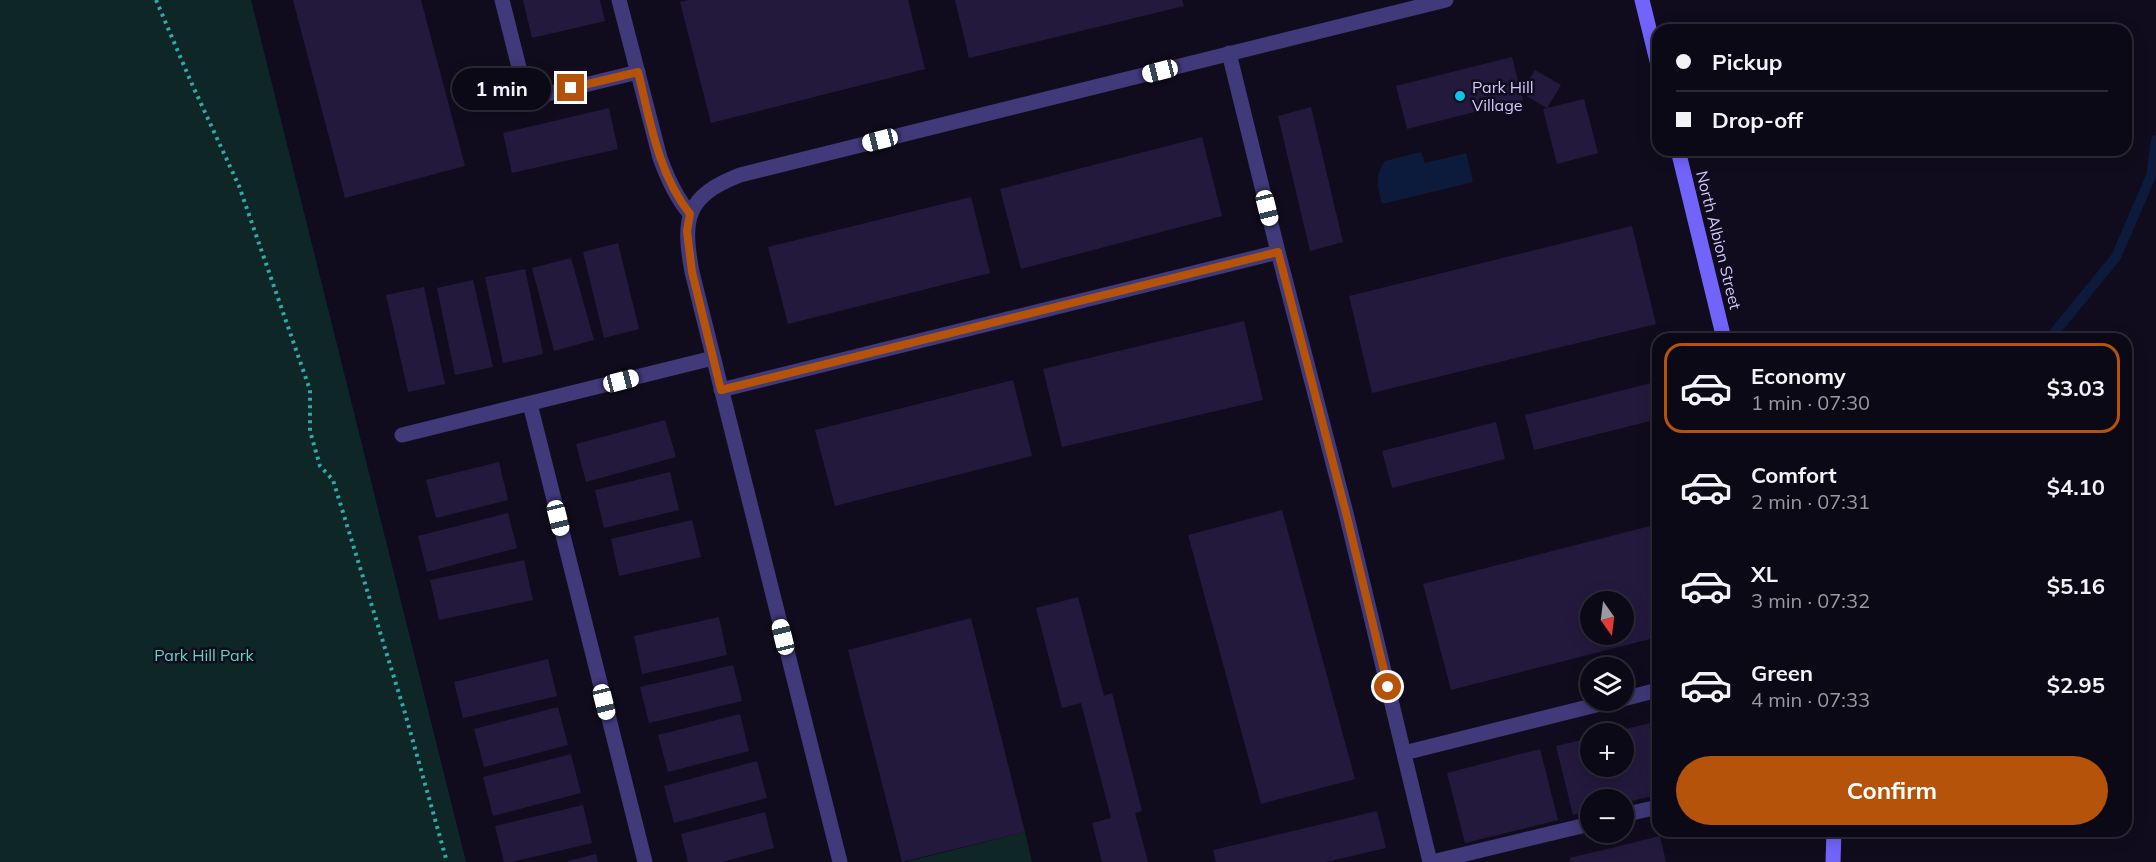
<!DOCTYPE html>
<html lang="en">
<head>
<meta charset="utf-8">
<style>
	body { margin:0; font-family:Mulish,sans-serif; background:#15121f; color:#f1f3f6; height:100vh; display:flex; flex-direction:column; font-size:22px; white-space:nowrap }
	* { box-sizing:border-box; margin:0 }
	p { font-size:20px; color:#9a9aa1 }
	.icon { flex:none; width:33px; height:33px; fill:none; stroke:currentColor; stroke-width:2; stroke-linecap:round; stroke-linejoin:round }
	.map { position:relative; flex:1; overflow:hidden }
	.side { position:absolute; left:1652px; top:333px; width:480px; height:504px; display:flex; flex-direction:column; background:#0c0916; border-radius:18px; box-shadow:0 3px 15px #0003,0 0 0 2px #2c2a35 }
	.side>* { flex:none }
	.banner { position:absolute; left:1652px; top:24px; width:480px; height:132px; border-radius:18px; box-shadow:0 3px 15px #0003,0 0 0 2px #2c2a35; display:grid; align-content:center; height:132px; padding:0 24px; background:#0c0916 }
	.needle { width:39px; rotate:166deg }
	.controls { position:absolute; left:1580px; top:591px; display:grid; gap:12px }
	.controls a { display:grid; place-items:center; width:54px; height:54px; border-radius:50%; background:#0c0916; box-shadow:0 3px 15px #0003,0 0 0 2px #2c2a35; font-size:30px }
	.end { position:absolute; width:27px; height:27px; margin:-14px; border:8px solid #b45309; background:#fff; box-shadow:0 0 0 3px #fff }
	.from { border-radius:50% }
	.bubble { position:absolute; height:42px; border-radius:21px; background:#0c0916; box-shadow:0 3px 15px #0003,0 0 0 2px #2c2a35; font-size:20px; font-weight:700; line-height:42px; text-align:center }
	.car { position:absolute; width:18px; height:36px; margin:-18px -9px; border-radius:8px; box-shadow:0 0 4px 2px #0007; background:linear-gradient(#fff 24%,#345 0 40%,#fff 0 76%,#345 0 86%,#fff 0) }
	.banner b { display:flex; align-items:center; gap:21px; height:57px; font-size:22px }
	.banner b+b { border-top:2px solid #2c2a35 }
	.banner i { width:15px; height:15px; background:#f1f3f6 }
	ul { padding:10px 0 0; list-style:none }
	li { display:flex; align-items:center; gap:18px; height:90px; margin:0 12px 9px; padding:0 12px; border:3px solid transparent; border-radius:18px }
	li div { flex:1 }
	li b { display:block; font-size:22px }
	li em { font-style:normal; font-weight:700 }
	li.active { border-color:#b45309 }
	li>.icon { width:54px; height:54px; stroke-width:1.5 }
	.primary-button { display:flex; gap:12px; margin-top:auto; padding:12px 24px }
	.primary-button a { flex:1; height:69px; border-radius:36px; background:#b45309; color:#fff; font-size:24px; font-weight:700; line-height:69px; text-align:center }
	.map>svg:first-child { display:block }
	.green { fill:#0f2626 }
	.water { fill:#0c1b3c }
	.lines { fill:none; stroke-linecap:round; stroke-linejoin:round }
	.stream { stroke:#0c1b3c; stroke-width:10 }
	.building { fill:#23193d; fill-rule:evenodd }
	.path { stroke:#31a9aa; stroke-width:4; stroke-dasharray:3 4.5; stroke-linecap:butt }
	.lane { stroke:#40397a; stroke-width:15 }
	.street { stroke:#40397a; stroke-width:15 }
	.secondary { stroke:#7264fa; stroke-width:15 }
	.route { stroke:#b45309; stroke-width:8 }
	.poi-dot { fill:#08c5eb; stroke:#100c1d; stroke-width:2 }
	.labels { text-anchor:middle; stroke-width:5; stroke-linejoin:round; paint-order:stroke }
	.poi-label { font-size:16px; fill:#d3cafd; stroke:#100c1d; text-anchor:start }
	.street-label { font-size:16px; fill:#d3cafd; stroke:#100c1d }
	.park-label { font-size:16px; fill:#59dac2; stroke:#100c1d }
</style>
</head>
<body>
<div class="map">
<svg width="2156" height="862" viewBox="0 0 2156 862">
	<rect width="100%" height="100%" fill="#100c1d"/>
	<path class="green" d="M0 0H251L466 862H0Z
		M1025 832 1032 862H906Z"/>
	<path class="water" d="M1421 152 1425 163 1466 153 1473 182 1382 204C1378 188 1374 176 1385 161Z"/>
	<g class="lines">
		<path class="stream" d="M2049 339 2116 257 2151 176 2156 140"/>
	</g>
	<path class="building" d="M293 0H421L465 166 345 198Z
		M523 0H600L605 21 532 38Z
		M689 0H908L925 69 711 123 680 2Z
		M955 0H1182L1184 6 969 58Z
		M1512 57 1523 100 1407 129 1396 86Z
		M1535 70 1561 85 1547 108 1521 93Z
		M1584 99 1598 153 1557 164 1543 109Z
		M1311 107 1343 242 1310 251 1278 116Z
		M609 108 618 149 512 173 503 133Z
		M1202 137 1222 216 1021 269 1000 189Z
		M971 197 990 273 788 324 768 247Z
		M1632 226 1656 324 1372 393 1349 296Z
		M618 243 639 329 604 338 583 252Z
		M571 258 594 340 554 351 532 268Z
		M525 269 543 354 503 363 485 277Z
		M473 280 493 367 455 375 437 288Z
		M424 287 445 384 408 392 386 295Z
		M1244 321 1263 400 1062 447 1043 369Z
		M1013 380 1032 456 835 506 815 430Z
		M1651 383 1658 409V419L1534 450 1525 415Z
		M665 420 676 457 586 482 576 444Z
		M1496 422 1505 459 1392 488 1382 451Z
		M499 462 508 500 436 518 426 480Z
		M670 472 679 510 604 528 595 490Z
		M1282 510 1355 779 1261 804 1188 535Z
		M508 513 517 548 427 572 418 536Z
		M692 520 701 557 619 576 611 539Z
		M1658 524V637L1451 690 1423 584ZM1590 602H1623V634H1590Z
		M524 560 533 600 439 620 430 580Z
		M1078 597 1104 696 1112 693 1142 811 1135 813 1148 862H1102L1092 823 1111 818 1081 703 1062 708 1036 608Z
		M719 617 727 655 642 674 634 636Z
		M971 618 1025 832 902 862 848 650Z
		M548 659 557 696 463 718 454 682Z
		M733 665 742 701 649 723 640 687Z
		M558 707 568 745 484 767 474 729Z
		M740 714 749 751 668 772 658 735Z
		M1658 721V795L1623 803V800H1590V811L1573 815 1556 746 1590 738V766H1623V734L1610 733Z
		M1540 749 1558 820 1465 843 1447 773Z
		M571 754 581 793 493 816 483 777Z
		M757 761 767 798 674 823 664 786Z
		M583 805 592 843 512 862H504L495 826Z
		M1377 811 1386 848 1326 862H1216L1213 850Z
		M765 812 774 848 722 862H688L681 834Z
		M1660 836 1666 862H1570V858Z
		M596 854 598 862H568V861Z"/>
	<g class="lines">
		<path class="path" d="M156 0 191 82 239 186 310 390V431L320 466 333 480 405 713 447 862"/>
		<path class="lane" d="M502 0 527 99 638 72
			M1229 53 1278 252 1346 513 1430 862
			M721 390 1278 252
			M1623 699 1658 690
			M1404 753 1616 700
			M1623 815 1658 807
			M1432 862 1590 824"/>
		<path class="street" d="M619 0 660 158C668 179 676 197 690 214
			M530 404 645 862
			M402 435 713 358
			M840 862 692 272C682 218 686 196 740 175L1446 0"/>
		<path class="secondary" d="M1642 0 1658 65
			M1678 150 1724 339
			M1833 862 1834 831"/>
	</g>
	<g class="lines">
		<path class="route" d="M571 88 638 72C650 120 658 174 690 214L687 231 692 272 721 390 1278 252 1346 513 1388 687"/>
	</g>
	<circle class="poi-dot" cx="1460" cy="96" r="6"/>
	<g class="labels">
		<g class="poi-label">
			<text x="1472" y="93">Park Hill<tspan x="1472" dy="18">Village</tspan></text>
		</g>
		<g class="street-label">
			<text transform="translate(1719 240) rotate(76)" y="6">North Albion Street</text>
		</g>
		<g class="park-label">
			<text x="204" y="661">Park Hill Park</text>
		</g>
	</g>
</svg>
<div class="controls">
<a><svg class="needle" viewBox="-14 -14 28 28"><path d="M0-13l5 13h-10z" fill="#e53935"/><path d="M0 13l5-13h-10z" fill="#9a9aa1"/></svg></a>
<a><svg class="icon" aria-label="layers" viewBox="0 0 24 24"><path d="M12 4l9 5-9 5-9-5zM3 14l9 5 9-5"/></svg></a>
<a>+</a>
<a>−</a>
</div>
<i class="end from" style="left:1388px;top:687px"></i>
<i class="end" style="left:571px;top:88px"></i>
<div class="bubble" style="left:452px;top:68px;width:99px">1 min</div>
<i class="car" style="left:1160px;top:71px;rotate:256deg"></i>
<i class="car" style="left:880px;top:140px;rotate:256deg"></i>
<i class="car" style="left:1267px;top:208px;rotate:166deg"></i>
<i class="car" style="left:621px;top:381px;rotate:76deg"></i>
<i class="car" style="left:558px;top:518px;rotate:166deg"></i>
<i class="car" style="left:783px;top:637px;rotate:346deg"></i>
<i class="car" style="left:604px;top:702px;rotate:166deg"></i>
<div class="banner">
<b><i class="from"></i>Pickup</b>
<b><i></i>Drop-off</b>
</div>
<section class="side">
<ul>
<li class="active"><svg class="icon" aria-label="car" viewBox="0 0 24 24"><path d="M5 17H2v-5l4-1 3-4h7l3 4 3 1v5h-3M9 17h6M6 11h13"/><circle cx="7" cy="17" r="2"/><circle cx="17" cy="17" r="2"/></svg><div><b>Economy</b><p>1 min · 07:30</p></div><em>$3.03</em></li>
<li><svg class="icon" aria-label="car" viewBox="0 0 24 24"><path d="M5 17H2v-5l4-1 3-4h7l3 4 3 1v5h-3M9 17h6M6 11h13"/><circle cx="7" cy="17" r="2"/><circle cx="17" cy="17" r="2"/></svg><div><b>Comfort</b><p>2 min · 07:31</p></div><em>$4.10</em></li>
<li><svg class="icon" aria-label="car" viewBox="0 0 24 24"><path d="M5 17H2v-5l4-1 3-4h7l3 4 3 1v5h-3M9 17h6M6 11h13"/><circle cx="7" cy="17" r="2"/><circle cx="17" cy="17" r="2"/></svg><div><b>XL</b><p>3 min · 07:32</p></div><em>$5.16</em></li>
<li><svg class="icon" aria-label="car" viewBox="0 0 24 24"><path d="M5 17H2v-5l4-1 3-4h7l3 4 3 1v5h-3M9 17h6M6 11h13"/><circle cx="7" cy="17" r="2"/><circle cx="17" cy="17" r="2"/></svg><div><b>Green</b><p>4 min · 07:33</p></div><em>$2.95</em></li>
</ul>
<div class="primary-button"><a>Confirm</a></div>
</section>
</div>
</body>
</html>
